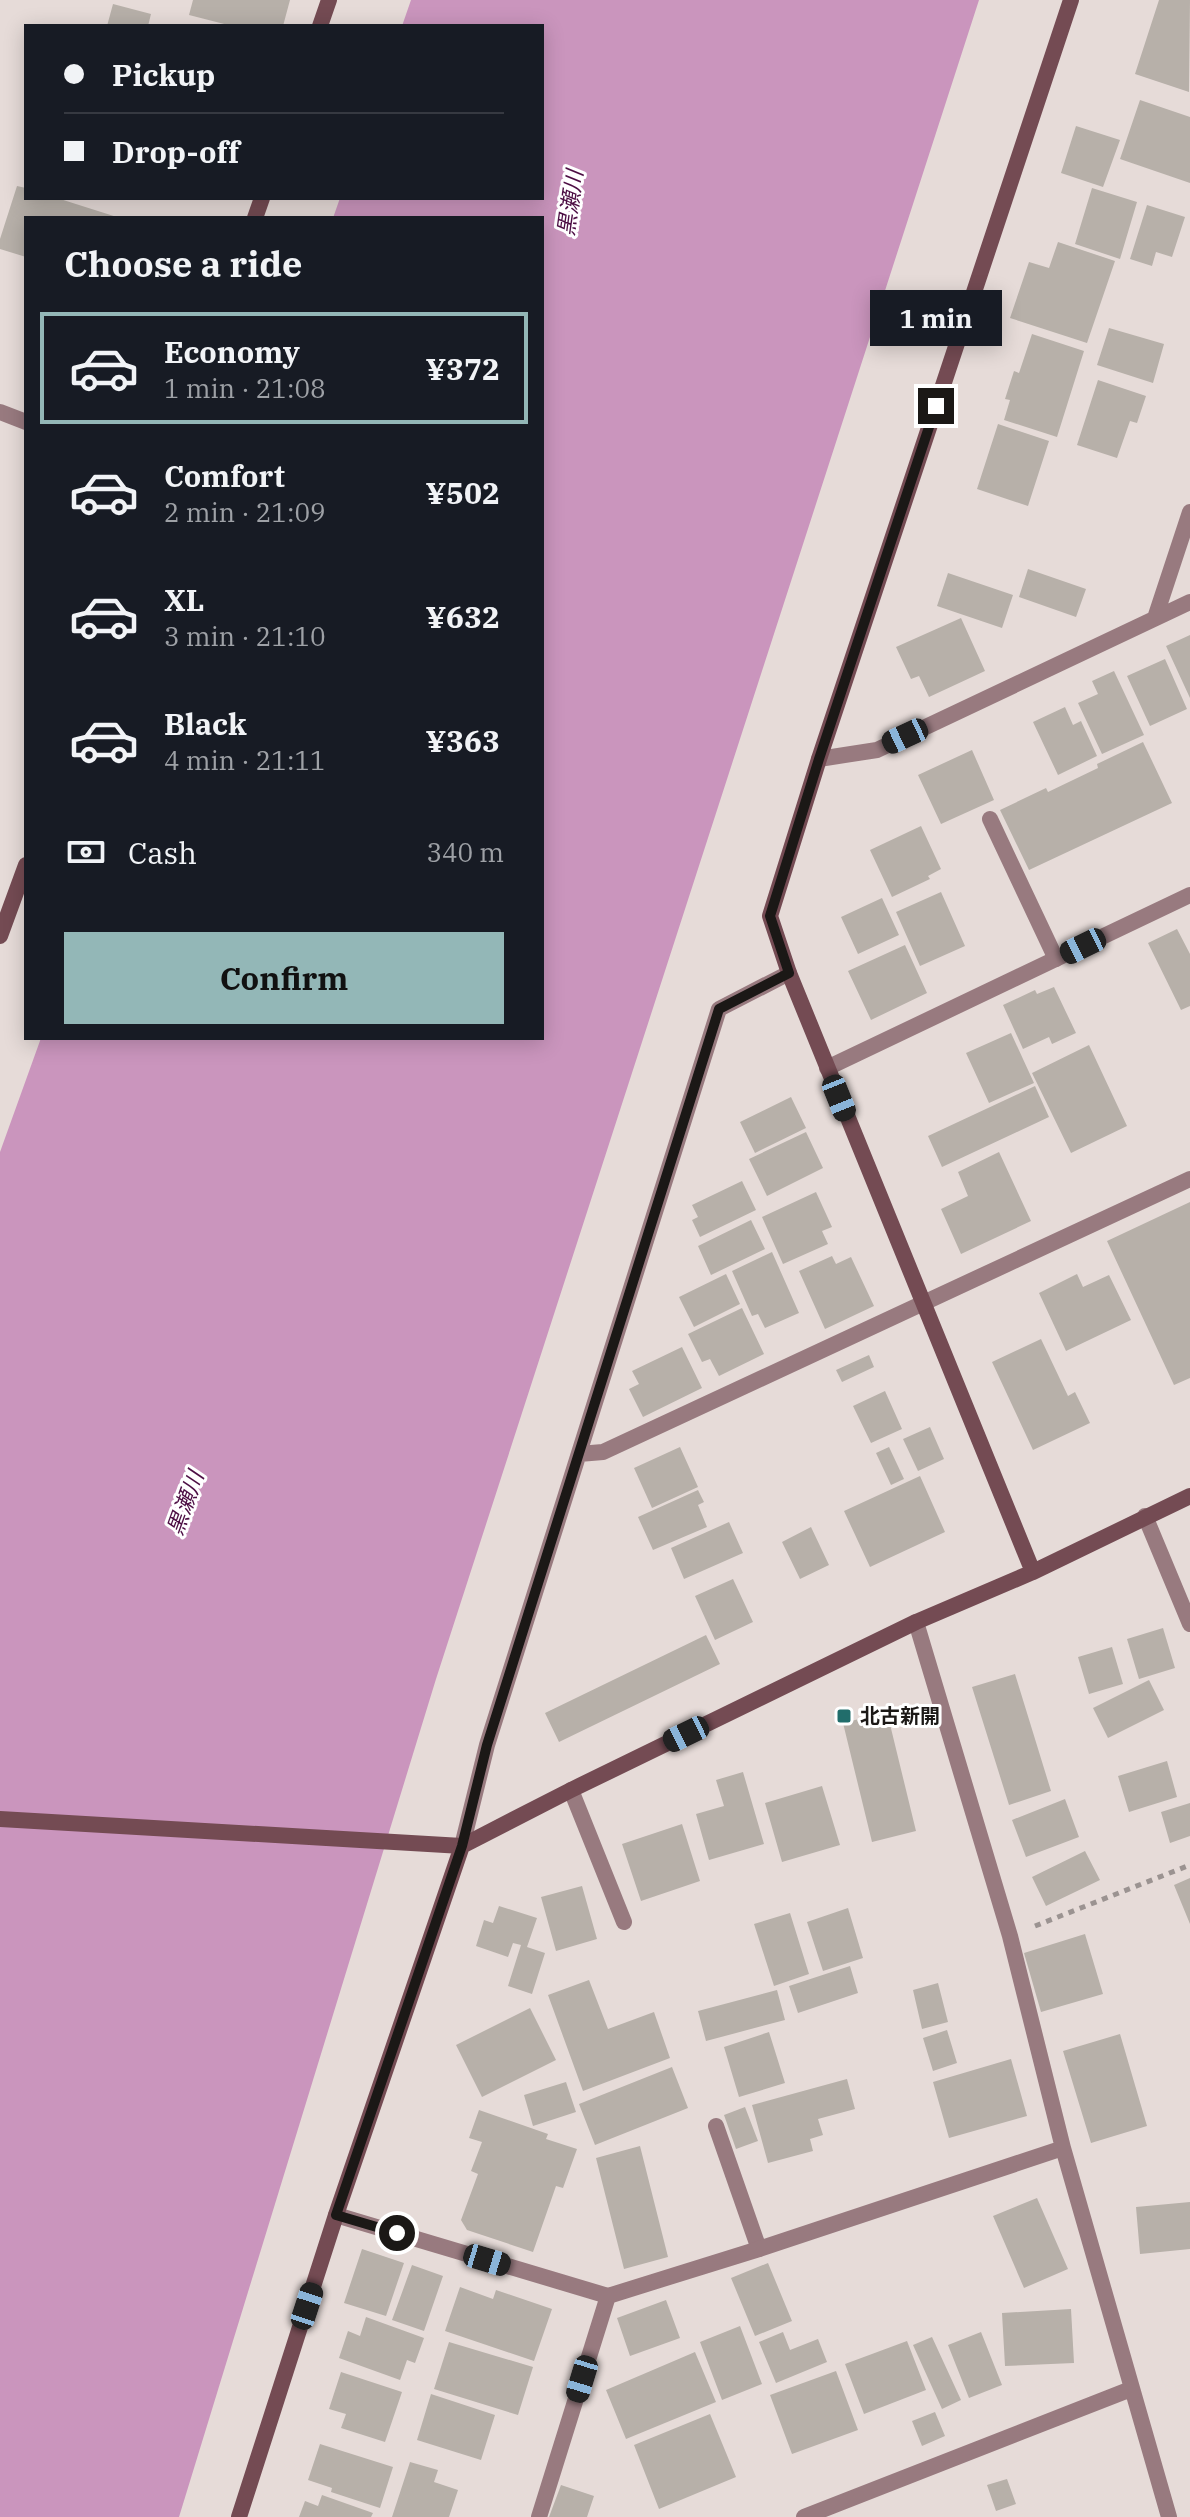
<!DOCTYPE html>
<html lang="en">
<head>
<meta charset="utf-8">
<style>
	body { margin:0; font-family:"IBM Plex Serif","Noto Sans JP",serif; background:#20242c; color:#f1f3f6; height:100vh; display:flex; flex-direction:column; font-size:30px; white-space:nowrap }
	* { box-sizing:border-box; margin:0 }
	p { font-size:26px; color:#9ea1a6 }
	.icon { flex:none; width:44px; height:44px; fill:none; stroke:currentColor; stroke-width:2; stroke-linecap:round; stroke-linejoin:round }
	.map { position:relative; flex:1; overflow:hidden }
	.panel { position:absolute; left:24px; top:216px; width:520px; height:824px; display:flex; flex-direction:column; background:#171b24; border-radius:0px; box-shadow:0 4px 20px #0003 }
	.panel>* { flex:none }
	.guide { position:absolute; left:24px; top:24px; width:520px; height:176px; border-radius:0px; box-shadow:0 4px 20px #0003; display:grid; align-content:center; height:176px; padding:0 40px; background:#171b24 }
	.end { position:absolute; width:36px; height:36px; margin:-18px; border:10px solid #1b1816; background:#fff; box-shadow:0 0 0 4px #fff }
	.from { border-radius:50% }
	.bubble { position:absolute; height:56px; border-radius:0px; background:#171b24; box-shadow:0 4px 20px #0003; font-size:26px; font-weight:800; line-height:56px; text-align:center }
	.car { position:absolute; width:24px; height:48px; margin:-24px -12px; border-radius:10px; box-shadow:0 0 6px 2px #0007; background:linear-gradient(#222 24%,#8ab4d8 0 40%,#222 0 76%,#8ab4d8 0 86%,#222 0) }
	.guide b { display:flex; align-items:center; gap:28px; height:76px; font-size:30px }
	.guide b+b { border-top:2px solid #363941 }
	.guide i { width:20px; height:20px; background:#f1f3f6 }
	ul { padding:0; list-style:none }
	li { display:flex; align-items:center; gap:24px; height:112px; margin:0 16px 12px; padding:0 24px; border:4px solid transparent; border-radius:0px }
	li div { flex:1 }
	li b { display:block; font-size:30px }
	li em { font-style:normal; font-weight:800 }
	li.active { border-color:#93b7b7 }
	li>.icon { width:72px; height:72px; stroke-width:1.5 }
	h2 { padding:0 40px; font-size:36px; line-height:96px }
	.pay { display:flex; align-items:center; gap:20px; height:88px; padding:0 40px; font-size:30px }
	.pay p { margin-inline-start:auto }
	.cta { display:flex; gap:16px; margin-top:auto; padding:16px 40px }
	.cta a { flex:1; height:92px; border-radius:0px; background:#93b7b7; color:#111; font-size:32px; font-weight:800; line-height:92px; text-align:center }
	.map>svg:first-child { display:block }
	.water { fill:#ca95bd }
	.building { fill:#b7b0a9 }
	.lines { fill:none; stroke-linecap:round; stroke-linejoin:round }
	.path { stroke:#9b9391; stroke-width:5; stroke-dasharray:6 6; stroke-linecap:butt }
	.lane { stroke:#987a7f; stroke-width:16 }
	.street { stroke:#987a7f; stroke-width:16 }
	.secondary { stroke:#744b53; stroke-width:16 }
	.route { stroke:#1b1816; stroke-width:10 }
	.poi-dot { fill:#216d6b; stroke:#fff; stroke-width:3 }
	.labels { text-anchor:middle; stroke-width:6; stroke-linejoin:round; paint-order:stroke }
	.poi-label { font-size:20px; font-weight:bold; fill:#1b1816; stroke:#fff; text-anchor:start }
	.water-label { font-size:22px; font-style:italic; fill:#4c0d43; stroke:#fff }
</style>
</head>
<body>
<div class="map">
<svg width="1190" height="2517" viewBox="0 0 1190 2517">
	<rect width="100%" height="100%" fill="#e6dbd8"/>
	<path class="water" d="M411 0H979L436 1679 179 2517H0V1152L41 1038H542V218H333L340 198H542V26H402Z"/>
	<path class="building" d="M193 0H290L283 26H232L189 15Z
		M1159 0H1190L1189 92 1135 74Z
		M113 4 151 14 148 26H107Z
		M1140 100 1190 117V183L1120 159Z
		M1076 126 1120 140 1103 187 1061 173Z
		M17 186 26 188V198H57L120 218H26V257L0 249V239Z
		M1092 188 1137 202 1120 259 1075 244Z
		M1147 205 1185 217 1172 257 1156 252 1152 266 1130 259Z
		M1058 242 1115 261 1087 343 1010 318 1029 262 1049 268Z
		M1109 328 1164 344 1153 383 1097 365Z
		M1032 334 1084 351 1057 437 1004 420 1010 400 1005 399 1014 371 1019 373Z
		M1098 380 1146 396 1137 423 1130 421 1117 458 1077 445Z
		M998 424 1049 441 1028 506 977 489Z
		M1028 569 1086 589 1076 617 1019 597Z
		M948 573 1013 595 1002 628 937 606Z
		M961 618 985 671 929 697 919 676 911 679 896 647Z
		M1190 635V698L1166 646Z
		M1165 659 1187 709 1150 726 1127 676Z
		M1114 671 1144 735 1102 754 1078 703 1098 694 1092 681Z
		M1065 707 1073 725 1081 721 1097 756 1058 775 1033 722Z
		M1143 742 1172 803 1029 870 1000 810 1046 788 1048 792 1098 768 1097 764Z
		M972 750 994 800 941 824 918 775Z
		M921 826 941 869 928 876 930 879 892 897 870 850Z
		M941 892 965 946 920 966 896 912Z
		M882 898 899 935 858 954 841 917Z
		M1177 929 1190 954V1006L1181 1010 1148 943Z
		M905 945 927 993 871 1020 848 971Z
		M1054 987 1076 1033 1052 1044 1049 1037 1023 1049 1003 1005 1035 990 1037 994Z
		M1011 1033 1034 1083 989 1103 966 1053Z
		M1089 1045 1127 1126 1071 1153 1032 1073Z
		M1035 1086 1049 1117 942 1167 928 1136Z
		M791 1097 806 1128 755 1153 740 1122Z
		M806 1132 823 1168 767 1196 749 1159Z
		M999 1152 1031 1221 961 1254 941 1209 968 1196 958 1172Z
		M742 1181 756 1210 700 1237 692 1220 698 1217 692 1205Z
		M816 1192 832 1227 822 1231 828 1244 783 1264 762 1217Z
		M1190 1202V1378L1174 1385 1107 1241Z
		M751 1220 765 1249 711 1275 698 1246Z
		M772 1252 799 1313 765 1328 758 1314 752 1316 732 1271Z
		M832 1256 836 1264 851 1257 874 1306 825 1329 799 1271Z
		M726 1274 740 1304 694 1327 679 1297Z
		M1077 1274 1083 1287 1109 1275 1131 1320 1066 1351 1039 1293Z
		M742 1308 764 1354 719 1376 710 1359 702 1362 688 1334Z
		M1041 1339 1068 1396 1075 1392 1090 1423 1033 1450 992 1362Z
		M682 1347 702 1388 643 1417 629 1389 639 1384 632 1371Z
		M869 1355 874 1367 842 1382 836 1370Z
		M885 1391 902 1429 871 1443 853 1406Z
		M930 1427 944 1459 918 1471 903 1439Z
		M680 1447 698 1487 652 1508 634 1468Z
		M889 1447 904 1479 891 1485 876 1453Z
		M920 1476 945 1532 870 1567 844 1511Z
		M698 1490 704 1502 698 1505 707 1527 653 1550 638 1517Z
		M729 1522 743 1553 684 1579 671 1548Z
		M811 1527 829 1565 800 1579 782 1542Z
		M733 1579 753 1622 715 1640 695 1596Z
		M1163 1628 1175 1668 1139 1679 1127 1639Z
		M706 1635 720 1664 559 1742 545 1713Z
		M1112 1647 1123 1684 1089 1694 1078 1657Z
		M1015 1674 1051 1791 1009 1805 972 1687Z
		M1149 1680 1164 1710 1108 1738 1093 1708Z
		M887 1712 916 1831 872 1842 843 1723Z
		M1167 1761 1177 1797 1129 1812 1118 1776Z
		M743 1772 764 1844 709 1860 696 1814 724 1806 716 1780Z
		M822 1786 840 1845 782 1862 765 1803Z
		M1065 1799 1079 1837 1026 1857 1012 1820Z
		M1190 1803V1836L1170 1843 1161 1812Z
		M682 1824 700 1881 641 1901 622 1844Z
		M1085 1851 1100 1880 1046 1906 1032 1877Z
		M1190 1878V1924L1174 1885Z
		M582 1886 597 1939 556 1951 541 1897Z
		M499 1906 537 1918 527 1947 545 1953 532 1994 508 1986 521 1945 513 1943 508 1957 476 1946 484 1920 493 1923Z
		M848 1908 863 1958 823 1971 807 1922Z
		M790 1913 809 1974 774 1986 754 1924Z
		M1085 1934 1103 1994 1041 2012 1024 1953Z
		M850 1966 858 1993 798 2013 789 1986Z
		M589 1980 608 2029 654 2012 670 2058 583 2091 548 1995Z
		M938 1983 948 2022 922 2029 913 1990Z
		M777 1990 785 2020 706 2041 698 2011Z
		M530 2008 556 2060 482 2097 456 2045Z
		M947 2030 957 2063 933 2071 923 2038Z
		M769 2032 785 2083 739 2097 724 2047Z
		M1120 2034 1147 2126 1091 2143 1063 2051Z
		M1011 2059 1027 2116 949 2138 933 2082Z
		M672 2067 688 2108 595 2145 579 2104Z
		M847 2079 855 2109 818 2119 823 2135 810 2139 813 2151 768 2163 752 2105Z
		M566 2082 576 2112 533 2126 524 2095Z
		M745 2107 758 2141 736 2149 724 2115Z
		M479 2110 548 2134 546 2139 577 2149 563 2188 556 2186 533 2252 467 2230 461 2220 478 2174 471 2171 482 2142 469 2138Z
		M640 2146 668 2257 624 2269 596 2158Z
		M1037 2198 1068 2269 1024 2288 993 2216Z
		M1190 2202V2249L1140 2254 1136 2207Z
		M362 2249 404 2263 386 2316 344 2303Z
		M768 2263 792 2321 755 2336 731 2278Z
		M412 2265 443 2276 424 2331 392 2320Z
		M460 2287 493 2299 496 2290 552 2309 534 2361 445 2331Z
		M666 2300 680 2338 630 2356 617 2318Z
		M1071 2309 1074 2363 1005 2366 1002 2313Z
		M366 2317 424 2338 415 2363 407 2360 400 2380 339 2358 348 2331 360 2336Z
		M740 2326 762 2384 722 2400 700 2342Z
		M783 2332 790 2350 818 2339 827 2362 776 2383 759 2342Z
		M981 2332 1002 2385 969 2398 948 2345Z
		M932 2337 961 2400 942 2409 913 2345Z
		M907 2341 926 2390 864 2414 845 2364Z
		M449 2342 533 2367 518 2415 434 2389Z
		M695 2352 716 2402 626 2439 606 2390Z
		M836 2371 858 2430 792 2454 770 2395Z
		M341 2372 402 2392 385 2442 341 2428 346 2414 329 2409Z
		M431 2394 495 2415 481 2460 417 2440Z
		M935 2412 945 2436 922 2446 912 2421Z
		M710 2414 736 2477 659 2509 634 2445Z
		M320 2444 393 2467 380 2508 331 2492 332 2488 308 2480Z
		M410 2462 438 2470 434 2482 458 2490 449 2517H392Z
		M1007 2479 1016 2504 996 2511 987 2485Z
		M561 2485 594 2496 587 2517H549Z
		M322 2495 373 2513 371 2517H299L305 2501 318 2506Z"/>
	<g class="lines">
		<path class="path" d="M1035 1926 1190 1865"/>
		<path class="lane" d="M990 819 1056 959
			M571 1790 624 1922
			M716 2126 759 2249"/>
		<path class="street" d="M0 412 26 422
			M1155 618 1190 512
			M819 759 877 750 1190 602
			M827 1068 1190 895
			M579 1454 603 1452 1190 1179
			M1145 1516 1190 1624
			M916 1622 1010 1936 1063 2148
			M462 1846 487 1745 719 1009 789 973
			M336 2215 608 2296 759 2249 1063 2148 1169 2517
			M539 2517 608 2296
			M804 2517 1131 2389"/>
		<path class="secondary" d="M320 26 329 0
			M255 218 262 198
			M0 936 26 865
			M1033 1572 789 973 770 916 819 759 1071 0
			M0 1819 462 1846 571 1790 916 1622 1033 1572 1190 1496
			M239 2517 336 2215 462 1846"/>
	</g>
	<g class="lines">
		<path class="route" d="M397 2233 336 2215 462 1846 487 1745 719 1009 789 973 770 916 819 759 936 406"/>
	</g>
	<rect class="poi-dot" x="836" y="1708" width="16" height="16" rx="4"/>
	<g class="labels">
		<g class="poi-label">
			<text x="860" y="1723">北古新開</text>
		</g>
		<g class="water-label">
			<text transform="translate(570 203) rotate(-82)" y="8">黒瀬川</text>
			<text transform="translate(185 1503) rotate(-70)" y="8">黒瀬川</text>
		</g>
	</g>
</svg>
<i class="end from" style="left:397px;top:2233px"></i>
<i class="end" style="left:936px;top:406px"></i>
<div class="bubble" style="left:870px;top:290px;width:132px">1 min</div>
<i class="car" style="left:905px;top:736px;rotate:245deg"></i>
<i class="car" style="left:1083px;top:946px;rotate:244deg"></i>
<i class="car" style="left:839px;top:1098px;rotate:158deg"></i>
<i class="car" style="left:686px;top:1734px;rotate:244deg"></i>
<i class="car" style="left:487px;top:2260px;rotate:107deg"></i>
<i class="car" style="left:307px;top:2306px;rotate:18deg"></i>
<i class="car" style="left:582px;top:2379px;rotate:197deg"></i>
<div class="guide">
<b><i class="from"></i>Pickup</b>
<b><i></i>Drop-off</b>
</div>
<section class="panel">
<h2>Choose a ride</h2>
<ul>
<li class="active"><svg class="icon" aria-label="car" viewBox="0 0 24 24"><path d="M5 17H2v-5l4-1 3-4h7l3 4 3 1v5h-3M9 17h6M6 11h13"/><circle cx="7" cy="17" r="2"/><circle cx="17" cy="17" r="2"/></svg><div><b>Economy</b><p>1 min · 21:08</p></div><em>¥372</em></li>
<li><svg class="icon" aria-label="car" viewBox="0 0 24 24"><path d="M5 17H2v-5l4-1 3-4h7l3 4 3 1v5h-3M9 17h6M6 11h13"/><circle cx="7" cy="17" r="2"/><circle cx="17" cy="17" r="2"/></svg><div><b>Comfort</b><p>2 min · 21:09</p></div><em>¥502</em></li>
<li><svg class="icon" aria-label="car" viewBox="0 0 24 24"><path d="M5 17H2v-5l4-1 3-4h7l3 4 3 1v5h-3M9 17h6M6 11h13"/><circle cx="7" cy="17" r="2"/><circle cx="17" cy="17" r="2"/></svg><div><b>XL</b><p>3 min · 21:10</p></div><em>¥632</em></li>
<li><svg class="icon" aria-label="car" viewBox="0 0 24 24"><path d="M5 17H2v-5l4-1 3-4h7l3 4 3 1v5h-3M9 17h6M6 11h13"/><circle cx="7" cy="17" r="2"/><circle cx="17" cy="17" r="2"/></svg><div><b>Black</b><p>4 min · 21:11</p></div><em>¥363</em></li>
</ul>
<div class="pay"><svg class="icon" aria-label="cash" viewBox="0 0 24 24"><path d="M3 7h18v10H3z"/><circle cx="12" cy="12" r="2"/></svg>Cash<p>340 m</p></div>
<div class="cta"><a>Confirm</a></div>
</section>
</div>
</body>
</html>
